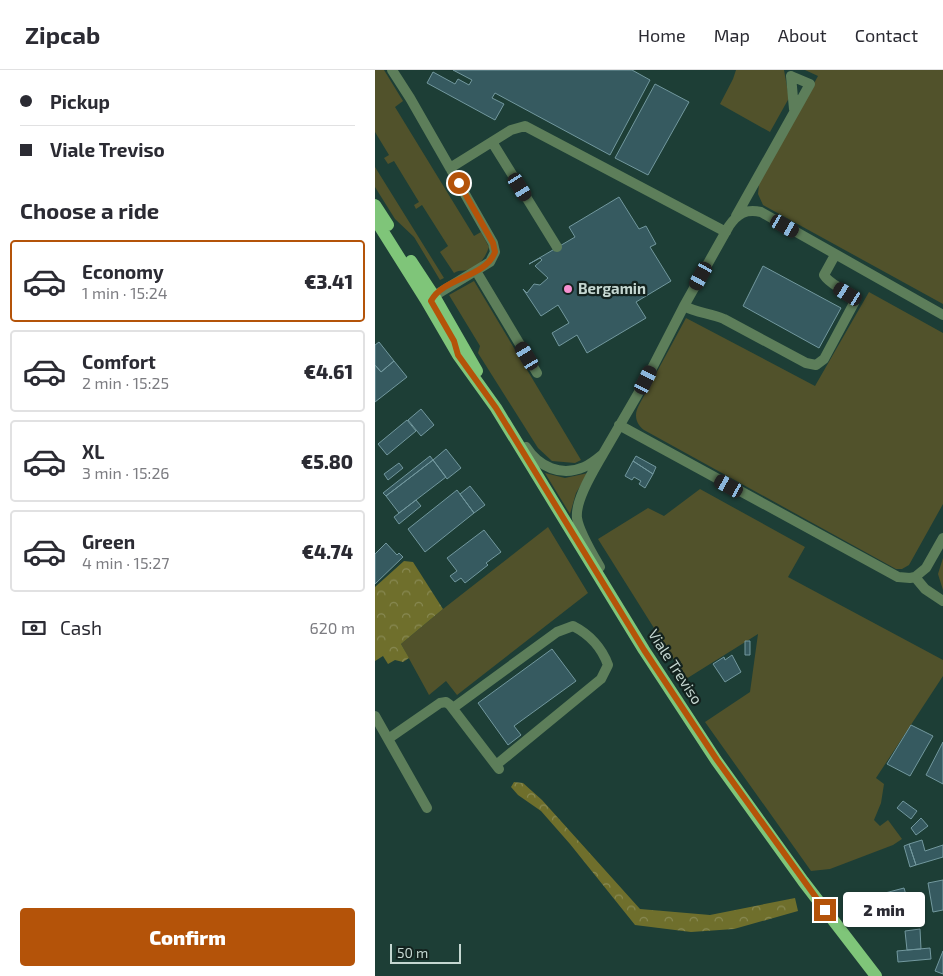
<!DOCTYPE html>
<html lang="en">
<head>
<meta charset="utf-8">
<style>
	body { margin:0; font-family:"Exo 2",sans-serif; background:#f2f2f3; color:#2b2b33; height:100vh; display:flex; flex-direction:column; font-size:19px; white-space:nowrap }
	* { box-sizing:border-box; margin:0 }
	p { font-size:16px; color:#7c7c81 }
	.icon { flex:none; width:28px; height:28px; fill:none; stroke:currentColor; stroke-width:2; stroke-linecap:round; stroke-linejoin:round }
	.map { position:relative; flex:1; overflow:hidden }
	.details { display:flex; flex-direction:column; background:#fff; width:375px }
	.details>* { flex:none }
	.guide { display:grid; align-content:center; height:110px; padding:0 20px; background:#fff }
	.scale { position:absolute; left:15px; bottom:12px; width:71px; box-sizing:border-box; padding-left:5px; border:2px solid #c5d7d1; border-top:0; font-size:14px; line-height:18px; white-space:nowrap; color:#c5d7d1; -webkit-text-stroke:4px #13221e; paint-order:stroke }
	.end { position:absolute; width:22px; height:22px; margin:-11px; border:6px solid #b45309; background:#fff; box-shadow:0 0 0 2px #fff }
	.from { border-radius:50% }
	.bubble { position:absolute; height:35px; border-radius:5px; background:#fff; box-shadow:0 1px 4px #0004; font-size:16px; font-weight:800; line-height:35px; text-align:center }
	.car { position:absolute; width:15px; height:30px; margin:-15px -8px; border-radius:6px; box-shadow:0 0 4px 1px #0007; background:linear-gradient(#222 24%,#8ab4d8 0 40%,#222 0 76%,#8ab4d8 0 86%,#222 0) }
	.guide b { display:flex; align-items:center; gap:18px; height:48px; font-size:19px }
	.guide b+b { border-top:1px solid #e1e1e2 }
	.guide i { width:12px; height:12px; background:#2b2b33 }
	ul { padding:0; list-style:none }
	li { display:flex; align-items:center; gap:15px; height:82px; margin:0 10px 8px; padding:0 10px; border:2px solid #e1e1e2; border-radius:5px }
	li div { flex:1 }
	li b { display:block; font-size:19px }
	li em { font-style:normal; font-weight:800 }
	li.active { border-color:#b45309 }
	li>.icon { width:45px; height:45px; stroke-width:1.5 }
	h2 { padding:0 20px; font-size:22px; line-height:60px }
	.pay { display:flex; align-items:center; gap:12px; height:55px; padding:0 20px; font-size:19px }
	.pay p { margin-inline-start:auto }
	.action { display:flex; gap:10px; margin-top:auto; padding:10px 20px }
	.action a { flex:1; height:58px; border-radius:5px; background:#b45309; color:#fff; font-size:20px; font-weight:800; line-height:58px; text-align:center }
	header { display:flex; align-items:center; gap:30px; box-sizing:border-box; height:70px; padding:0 25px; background:#fff; border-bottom:1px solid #e1e1e2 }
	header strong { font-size:24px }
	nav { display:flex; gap:28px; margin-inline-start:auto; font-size:18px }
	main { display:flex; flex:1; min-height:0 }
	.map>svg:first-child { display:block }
	.grass { fill:#51522b }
	.forest { fill:url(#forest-crowns) }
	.building { fill:#365a60; stroke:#72989e }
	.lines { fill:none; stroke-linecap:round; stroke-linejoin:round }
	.minor { stroke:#5d7e5a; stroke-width:10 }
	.major { stroke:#7fc579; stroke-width:12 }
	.route { stroke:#b45309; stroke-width:6 }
	.poi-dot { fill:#f690d0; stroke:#13221e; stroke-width:2 }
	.labels { text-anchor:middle; stroke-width:4.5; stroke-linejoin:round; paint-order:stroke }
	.poi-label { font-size:15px; font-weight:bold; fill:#c5d7d1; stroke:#13221e; text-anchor:start }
	.street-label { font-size:15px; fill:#c5d7d1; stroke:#13221e }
</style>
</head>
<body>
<header>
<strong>Zipcab</strong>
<nav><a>Home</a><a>Map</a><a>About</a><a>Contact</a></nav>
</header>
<main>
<section class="details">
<div class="guide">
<b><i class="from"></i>Pickup</b>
<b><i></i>Viale Treviso</b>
</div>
<h2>Choose a ride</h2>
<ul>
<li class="active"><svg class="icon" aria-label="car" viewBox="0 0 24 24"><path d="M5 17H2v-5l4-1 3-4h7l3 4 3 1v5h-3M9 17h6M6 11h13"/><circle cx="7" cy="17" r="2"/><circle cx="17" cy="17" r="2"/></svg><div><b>Economy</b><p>1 min · 15:24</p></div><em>€3.41</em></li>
<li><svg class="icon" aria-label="car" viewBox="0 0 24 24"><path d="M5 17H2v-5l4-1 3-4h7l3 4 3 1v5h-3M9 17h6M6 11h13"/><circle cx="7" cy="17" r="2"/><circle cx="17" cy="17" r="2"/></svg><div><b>Comfort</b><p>2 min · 15:25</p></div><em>€4.61</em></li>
<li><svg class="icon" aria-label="car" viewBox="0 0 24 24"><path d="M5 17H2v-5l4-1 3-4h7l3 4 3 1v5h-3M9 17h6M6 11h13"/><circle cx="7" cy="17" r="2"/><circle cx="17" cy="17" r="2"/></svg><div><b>XL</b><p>3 min · 15:26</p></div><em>€5.80</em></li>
<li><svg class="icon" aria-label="car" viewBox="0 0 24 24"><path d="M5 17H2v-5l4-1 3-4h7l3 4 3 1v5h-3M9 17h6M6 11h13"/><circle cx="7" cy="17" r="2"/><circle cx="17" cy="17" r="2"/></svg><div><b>Green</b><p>4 min · 15:27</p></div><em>€4.74</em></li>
</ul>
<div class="pay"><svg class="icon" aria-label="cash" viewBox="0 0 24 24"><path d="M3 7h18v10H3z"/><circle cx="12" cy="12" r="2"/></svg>Cash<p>620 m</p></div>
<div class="action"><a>Confirm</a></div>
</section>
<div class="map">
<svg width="568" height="906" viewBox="0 0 568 906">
	<defs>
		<pattern id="forest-crowns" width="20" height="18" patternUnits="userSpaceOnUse" patternTransform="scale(1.25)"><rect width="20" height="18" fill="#6f6f2c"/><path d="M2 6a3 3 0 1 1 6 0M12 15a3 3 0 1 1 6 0" fill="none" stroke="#888953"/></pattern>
	</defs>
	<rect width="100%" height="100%" fill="#1d3e36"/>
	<path class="grass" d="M0 0H9L28 31 20 37 99 166 106 162 114 177C111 186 105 196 95 199 89 202 86 199 79 203L65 182 73 176 47 135 41 139 39 135 44 132 19 91 13 94 9 88 14 85 0 62Z
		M361 0H409L414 28 395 62 345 34 358 9Z
		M430 0H568V234L388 135 383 124 384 114 443 6Z
		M0 97 69 208 65 210 39 167 20 149 0 117Z
		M99 211 206 390 200 393 177 391 163 378 103 283 105 276 74 225Z
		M494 222 568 263V434L534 495 527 499H521L269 360C260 353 259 344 264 335L311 248 440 316Z
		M170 403 190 408 213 403 201 423 195 444Z
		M325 419 430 477 413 507 568 590V606L501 708 509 714 506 733 499 750 505 756 513 750 527 769 518 775 455 799 436 801 330 652 375 622 383 564 311 609 223 469 273 438 289 446Z
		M173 457 213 523 82 625 71 611 54 625 26 574 68 539Z
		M568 488V520L563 504Z"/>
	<path class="forest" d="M29 491 38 492 68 539 26 574 34 588 28 592 20 590 13 594 8 586 0 591V517Z
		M139 712 148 713 167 730 265 839 335 845 420 828 423 841 359 859 316 862 260 855 195 774 166 741 143 725 136 717Z"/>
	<path class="building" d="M78 0H257L275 10 235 85 120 23 117 28 129 34 120 50 52 13 58 2 80 14 83 9 94 15 97 10Z
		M280 14 314 32 273 105 240 88Z
		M244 127 264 159 271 156 281 174 275 177 296 211 261 232 271 248 212 283 202 265 184 276 177 263 194 253 183 235 166 246 148 219 152 223 159 214 165 215 173 208 160 196 167 190 165 188 154 194 200 167 194 157Z
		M388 196 466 238 444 278 368 236Z
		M4 272 19 291 6 302 0 295V275Z
		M19 291 32 307 0 332V295L6 302Z
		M46 339 59 355 46 366 33 350Z
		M32 350 41 361 12 385 3 374Z
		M71 379 86 398 72 409 58 390Z
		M55 386 58 390 11 426 8 423Z
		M261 386 281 397 278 404 258 391Z
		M58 390 71 407 24 443 11 426Z
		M258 391 278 404 270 418 264 414 266 411 259 407 257 410 250 406Z
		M24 393 28 398 13 410 9 404Z
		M95 416 110 435 99 443 85 424Z
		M82 420 99 443 50 482 33 459Z
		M41 430 46 436 24 454 19 447Z
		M109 460 126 482 111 493 113 495 90 513 86 508 80 512 75 506 82 501 72 488Z
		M11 473 22 485 24 483 28 487 0 514V484Z
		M370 571H375V585H370Z
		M177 579 201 611 139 656 146 665 133 675 103 633Z
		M357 585 366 602 350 612 338 594 349 587 350 590Z
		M536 655 558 666 535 706 512 694Z
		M568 672V714L551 705Z
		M528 731 542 741 536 749 522 738Z
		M546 748 553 756 541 765 536 758Z
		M547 770 550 781 568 775V787L541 795 534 774Z
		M534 774 541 795 535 797 529 776Z
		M568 810V840L558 842 553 813Z
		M529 818 537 845 519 850 510 823Z
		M545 859 546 879 532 880 530 861Z
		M555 878 556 889 523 892 522 881Z
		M568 881V904L560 901Z"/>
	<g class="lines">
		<path class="minor" d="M17 0 35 28 118 173 120 182 115 192 59 226
			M416 6 419 39
			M117 72 182 177
			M75 98 136 60 150 56 351 162
			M361 146 435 14 416 6
			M101 201 162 303
			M309 236C322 243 335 243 349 249L431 293 441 295 449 289 479 233C475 219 456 217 449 205L460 185
			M244 355 523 507 535 508 540 507 550 519 568 531
			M151 377C164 397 186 407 209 397 216 394 222 389 228 384 219 400 200 430 202 448 204 462 218 485 225 497
			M228 384 271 310 309 236 354 156C363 143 371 139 386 142L568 245
			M540 507 551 498 568 468
			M78 638 182 562 198 556C214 564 227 578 233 595L226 609 121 695
			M0 646 52 738
			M13 669 65 633 71 632 75 635 124 699"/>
		<path class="major" d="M0 135 13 155
			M0 149 51 230 83 285 121 338 269 580 341 690 428 811 501 906
			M36 191 59 226 102 301"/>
	</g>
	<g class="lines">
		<path class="route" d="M84 113 118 173 120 182C110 208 69 207 56 231L79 271 83 285 121 338 269 580 342 690 450 840"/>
	</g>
	<circle class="poi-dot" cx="193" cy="219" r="5"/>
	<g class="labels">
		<g class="poi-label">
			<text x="203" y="224">Bergamin</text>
		</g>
		<g class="street-label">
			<text transform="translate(300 597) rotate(57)" y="5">Viale Treviso</text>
		</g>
	</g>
</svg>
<div class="scale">50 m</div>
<i class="end from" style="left:84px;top:113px"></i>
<i class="end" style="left:450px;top:840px"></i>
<div class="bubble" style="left:468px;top:822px;width:82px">2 min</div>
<i class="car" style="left:145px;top:117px;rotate:148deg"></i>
<i class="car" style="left:410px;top:156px;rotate:120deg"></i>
<i class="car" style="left:326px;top:206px;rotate:209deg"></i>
<i class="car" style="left:473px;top:224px;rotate:301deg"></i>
<i class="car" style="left:152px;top:286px;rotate:329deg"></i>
<i class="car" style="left:271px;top:310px;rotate:27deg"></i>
<i class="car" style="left:354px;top:416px;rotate:299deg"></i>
</div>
</main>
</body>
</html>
